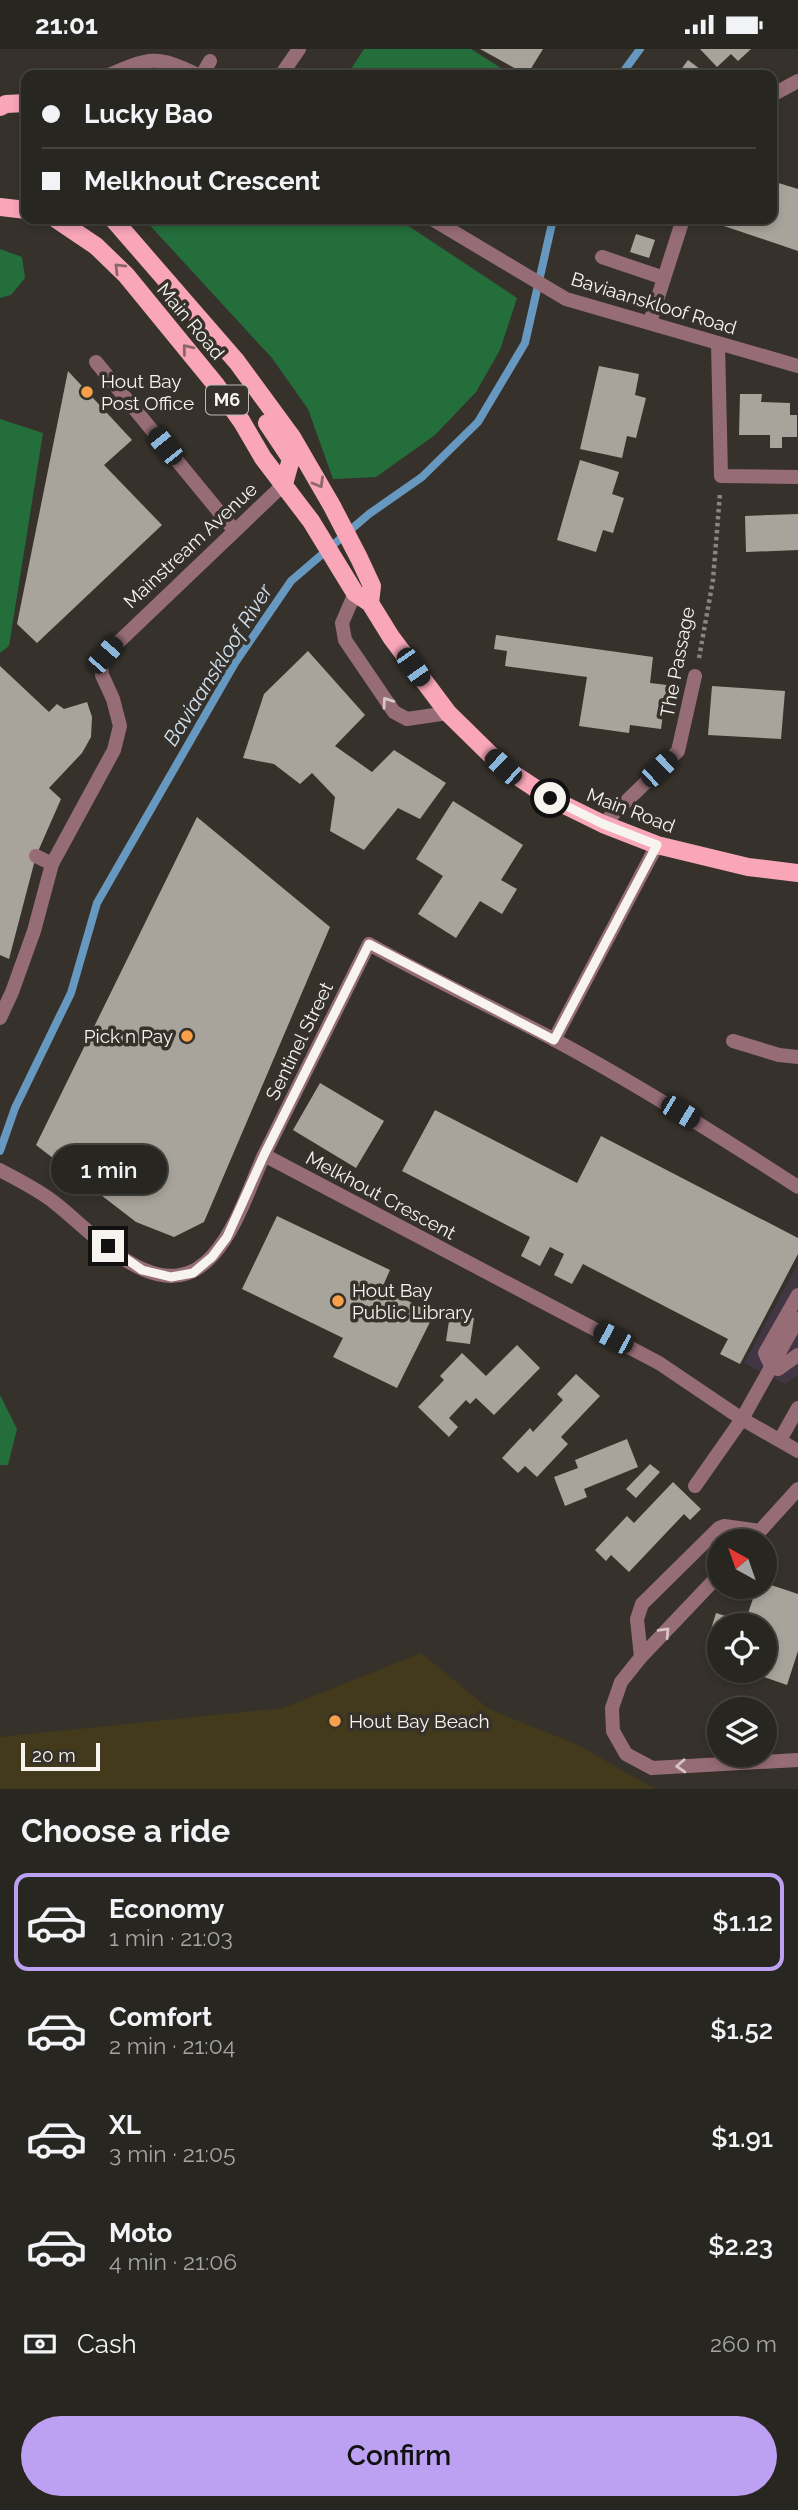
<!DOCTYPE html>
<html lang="en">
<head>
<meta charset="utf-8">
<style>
	body { margin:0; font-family:Raleway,sans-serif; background:#302e29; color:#f1f3f6; height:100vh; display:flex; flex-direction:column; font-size:26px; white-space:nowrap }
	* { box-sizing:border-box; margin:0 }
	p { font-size:23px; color:#a5a5a5 }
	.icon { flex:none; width:38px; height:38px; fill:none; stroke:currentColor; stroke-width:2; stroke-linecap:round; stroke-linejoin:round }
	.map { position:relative; height:1740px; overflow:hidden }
	.drawer { display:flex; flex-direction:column; background:#282620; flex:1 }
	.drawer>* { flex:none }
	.top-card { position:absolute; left:21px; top:21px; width:756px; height:154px; border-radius:14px; box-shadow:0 4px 10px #0003,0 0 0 2px #44433e; display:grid; align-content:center; height:154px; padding:0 21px; background:#282620 }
	.needle { width:46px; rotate:320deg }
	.controls { position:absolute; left:707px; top:1480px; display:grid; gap:14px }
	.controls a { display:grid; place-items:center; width:70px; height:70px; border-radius:50%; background:#282620; box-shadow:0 4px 10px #0003,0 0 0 2px #44433e; font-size:35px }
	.scale { position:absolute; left:21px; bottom:18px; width:79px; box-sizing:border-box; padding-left:7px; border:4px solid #f7f4ef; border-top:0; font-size:19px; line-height:24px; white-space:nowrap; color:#f7f4ef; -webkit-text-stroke:5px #36322b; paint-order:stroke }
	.end { position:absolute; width:32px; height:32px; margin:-16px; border:9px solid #f7f4ef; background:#111; box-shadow:0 0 0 4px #111 }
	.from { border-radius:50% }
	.bubble { position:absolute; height:49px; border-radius:24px; background:#282620; box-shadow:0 4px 10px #0003,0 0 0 2px #44433e; font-size:23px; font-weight:600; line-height:49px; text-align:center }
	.car { position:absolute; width:21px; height:42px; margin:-21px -10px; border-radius:9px; box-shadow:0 0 5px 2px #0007; background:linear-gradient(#222 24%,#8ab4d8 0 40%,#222 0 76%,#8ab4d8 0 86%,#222 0) }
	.top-card b { display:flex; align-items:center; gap:24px; height:66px; font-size:26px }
	.top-card b+b { border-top:2px solid #44433e }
	.top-card i { width:18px; height:18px; background:#f1f3f6 }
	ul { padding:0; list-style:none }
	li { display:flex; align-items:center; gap:21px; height:98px; margin:0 14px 10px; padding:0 7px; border:4px solid transparent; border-radius:14px }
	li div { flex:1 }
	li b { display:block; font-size:26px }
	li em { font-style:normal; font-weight:600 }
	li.selected { border-color:#bca0f2 }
	li>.icon { width:63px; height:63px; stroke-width:1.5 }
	h2 { padding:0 21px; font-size:32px; line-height:84px }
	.pay { display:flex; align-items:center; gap:18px; height:77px; padding:0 21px; font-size:26px }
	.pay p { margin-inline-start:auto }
	.action { display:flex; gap:14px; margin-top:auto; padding:14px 21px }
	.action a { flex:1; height:80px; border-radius:42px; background:#bca0f2; color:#111; font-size:28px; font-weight:600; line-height:80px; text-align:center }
	.status { display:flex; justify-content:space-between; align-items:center; height:49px; padding:0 35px; background:#282620; direction:ltr }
	.status svg { height:19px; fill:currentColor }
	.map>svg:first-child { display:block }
	.industrial { fill:#423544 }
	.green { fill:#246e3c }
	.sand { fill:#423a1a }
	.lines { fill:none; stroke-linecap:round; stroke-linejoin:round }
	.stream { stroke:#6698c0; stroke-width:8 }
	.building { fill:#a9a49b }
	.path { stroke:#89857f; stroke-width:4.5; stroke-dasharray:3.5 3.5; stroke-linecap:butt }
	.service { stroke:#966d76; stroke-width:14 }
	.minor { stroke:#966d76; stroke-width:14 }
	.primary { stroke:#f8a6b8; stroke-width:18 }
	.oneway { stroke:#8d666a }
	.oneway2 { stroke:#d5c5c5 }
	.route { stroke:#f7f4ef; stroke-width:9 }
	.poi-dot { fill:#f8a14a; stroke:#36322b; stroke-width:2.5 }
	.labels { text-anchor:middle; stroke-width:7; stroke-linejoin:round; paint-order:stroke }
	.shield { fill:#36322b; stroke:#bdbab4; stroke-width:2 }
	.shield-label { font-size:18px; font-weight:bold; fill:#f7f4ef }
	.street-label { font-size:19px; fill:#f7f4ef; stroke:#36322b }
	.poi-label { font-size:19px; fill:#f7f4ef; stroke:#36322b; text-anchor:start }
	.water-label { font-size:21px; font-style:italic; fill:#d1e2f3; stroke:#36322b }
</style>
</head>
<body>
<div class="status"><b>21:01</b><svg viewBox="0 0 49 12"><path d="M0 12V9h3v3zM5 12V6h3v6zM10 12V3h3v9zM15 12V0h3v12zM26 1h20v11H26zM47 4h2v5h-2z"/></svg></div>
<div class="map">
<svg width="798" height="1740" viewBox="0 0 798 1740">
	<rect width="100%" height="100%" fill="#36322b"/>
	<path class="industrial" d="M798 1215V1326L785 1335 744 1314Z"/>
	<path class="green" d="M364 0H471L512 26H347Z
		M144 170H398L517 249 500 301 476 343 435 386 376 428 333 430 308 360 272 309Z
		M0 200 22 208 25 229 11 246 0 249Z
		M0 370 43 384 9 597 0 604Z
		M0 1346 17 1380 8 1416H0Z"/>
	<path class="sand" d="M421 1604 489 1660 576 1695 655 1740H0V1688L283 1659Z"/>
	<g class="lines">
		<path class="stream" d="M621 26 640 0
			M0 1102 15 1059 71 944 97 854 235 614 291 532 369 465 422 428 478 373 525 294 553 170"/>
	</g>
	<path class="building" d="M480 0H543L527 26Z
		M700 0H751L738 12 731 5 717 18Z
		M688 11 708 26H677Z
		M772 132 798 140V202L718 175 720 170H772Z
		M636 185 655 191 649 209 630 203Z
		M599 317 639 325 635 346 646 349 636 389 627 387 622 409 580 400Z
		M68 322 132 391 104 416 162 476 37 594 17 575Z
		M740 345H762L761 353 790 354V366H797V388H782V399H770V386H739Z
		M580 411 619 423 612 445 624 449 613 484 603 481 596 503 557 491Z
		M798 465V501L746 503 745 467Z
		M496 586 653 608 650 634 667 636 661 680 630 676 629 684 579 677 587 628 505 617 507 602 494 600Z
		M308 602 365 666 335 697 372 723 394 701 446 734 420 770 398 759 364 801 330 782 335 748 312 724 300 735 274 715 243 709 264 645Z
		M0 617 49 663 57 655 64 660 87 653 92 668 91 688 82 704 49 739 61 750 36 807 9 910 0 906Z
		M712 637 785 642 781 690 708 686Z
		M453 752 523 796 501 831 517 840 502 865 480 852 456 889 418 865 443 827 416 810Z
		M197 768 330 878 204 1173 174 1188 136 1173 36 1096Z
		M320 1034 384 1072 356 1119 293 1081Z
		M435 1061 577 1134 601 1087 798 1189V1205L740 1315 720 1305 728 1290 583 1215 572 1235 554 1226 564 1205 550 1198 540 1217 521 1207 530 1188 402 1122Z
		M277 1167 390 1221 382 1239 434 1265 397 1339 333 1308 343 1289 242 1240Z
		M450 1265 474 1269 470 1295 446 1292Z
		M517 1296 540 1319 494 1366 476 1349 470 1355 466 1351 449 1369 458 1378 449 1388 418 1358 444 1331 440 1327 462 1304 486 1327Z
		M576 1325 600 1347 561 1388 568 1395 537 1428 525 1417 518 1424 502 1409 530 1379 533 1383 563 1351 557 1345Z
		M627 1390 638 1418 584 1440 587 1448 565 1457 554 1428 578 1419 575 1411Z
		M650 1415 660 1423 636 1449 626 1440Z
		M673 1433 701 1460 690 1471 684 1465 629 1523 611 1506 606 1512 595 1501 627 1467 634 1474Z
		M765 1534 798 1545V1602L787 1636 764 1628 769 1614 765 1612V1577H719V1597L707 1593 716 1564 745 1573 757 1538H765Z"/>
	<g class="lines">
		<path class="path" d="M699 609 713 531 720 444"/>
		<path class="service" d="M202 26 210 12
			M281 26 299 0
			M602 208 664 229
			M96 313 234 481
			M355 544 342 574 345 591 394 663 407 670 448 664
			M603 775 678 702 695 627
			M36 807 52 815
			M0 969 12 943 34 882 52 815 114 701 120 677 113 650 102 626 101 614 105 606 284 435
			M554 991 657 796
			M733 992 779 1006 798 1008
			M264 1106 369 895C429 929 492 958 553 990 637 1035 718 1086 798 1138
			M771 1317 765 1304 798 1246
			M771 1317 778 1320 798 1306
			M780 1391 798 1359
			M695 1437 742 1370 798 1270
			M750 1493 798 1440
			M719 1526 641 1608 621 1633 612 1659 613 1682 626 1705 652 1719 798 1711
			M641 1608 637 1570 642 1555 719 1479 724 1477 760 1482"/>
		<path class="minor" d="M109 26C150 8 157 6 198 26
			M772 46 798 32
			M432 170 566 250 798 317
			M650 273 683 170
			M718 295 721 427 798 428
			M0 1121C18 1131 39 1141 55 1154 96 1186 162 1264 213 1206 237 1179 249 1139 264 1106L659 1314 742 1370 798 1402"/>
		<path class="primary" d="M0 58 6 55 26 54
			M0 158 26 161
			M56 170 96 197 126 226 216 336 242 373 263 409 311 472 355 544 370 554 391 588 448 664 503 718 550 749 603 775 657 796 748 818 798 824
			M113 170 237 313 292 388 332 457 359 509 372 537 370 554
			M267 374 291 410 284 435"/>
	</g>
	<defs><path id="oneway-chevron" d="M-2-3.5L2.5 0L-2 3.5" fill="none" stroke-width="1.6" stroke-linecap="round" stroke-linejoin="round" transform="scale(1.75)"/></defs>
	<g class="oneway">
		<use href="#oneway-chevron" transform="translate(119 219) rotate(-135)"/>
		<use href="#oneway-chevron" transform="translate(187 300) rotate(-129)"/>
		<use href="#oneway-chevron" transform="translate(319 434) rotate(60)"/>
	</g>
	<g class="oneway2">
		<use href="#oneway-chevron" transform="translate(387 653) rotate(-125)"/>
		<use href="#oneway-chevron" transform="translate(665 1583) rotate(-47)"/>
		<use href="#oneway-chevron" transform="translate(681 1717) rotate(177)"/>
	</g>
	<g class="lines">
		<path class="route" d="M108 1197 142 1221 171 1228 193 1224 212 1208 227 1188 264 1106 369 895 554 991 657 796 603 775 550 749"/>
	</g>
	<g class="poi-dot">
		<circle cx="87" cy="343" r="7"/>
		<circle cx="187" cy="987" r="7"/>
		<circle cx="338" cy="1252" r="7"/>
		<circle cx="335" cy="1672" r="7"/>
	</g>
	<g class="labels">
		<rect class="shield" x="206" y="336.5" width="42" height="29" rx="5"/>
		<g class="shield-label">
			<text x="227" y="357">M6</text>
		</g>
		<g class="street-label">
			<text transform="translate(654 254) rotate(17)" y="7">Baviaanskloof Road</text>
			<text transform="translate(191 272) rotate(50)" y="7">Main Road</text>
			<text transform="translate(190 496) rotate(-43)" y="7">Mainstream Avenue</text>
			<text transform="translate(677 613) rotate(-79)" y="7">The Passage</text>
			<text transform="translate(631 761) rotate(21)" y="7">Main Road</text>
			<text transform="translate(299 992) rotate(-64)" y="7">Sentinel Street</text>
			<text transform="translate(381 1146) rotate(28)" y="7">Melkhout Crescent</text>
		</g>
		<g class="poi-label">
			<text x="101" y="339">Hout Bay<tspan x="101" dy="22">Post Office</tspan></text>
			<text x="173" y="994" text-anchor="end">Pick n Pay</text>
			<text x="352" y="1248">Hout Bay<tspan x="352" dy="22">Public Library</tspan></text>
			<text x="349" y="1679">Hout Bay Beach</text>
		</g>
		<g class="water-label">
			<text transform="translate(218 616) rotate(-58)" y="7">Baviaanskloof River</text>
		</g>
	</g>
</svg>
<div class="controls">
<a><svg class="needle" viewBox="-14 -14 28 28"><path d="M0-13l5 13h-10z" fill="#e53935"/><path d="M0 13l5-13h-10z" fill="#a5a5a5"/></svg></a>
<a><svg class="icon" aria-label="locate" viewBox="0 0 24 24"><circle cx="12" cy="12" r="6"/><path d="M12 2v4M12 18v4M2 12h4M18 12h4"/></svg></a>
<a><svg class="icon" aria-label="layers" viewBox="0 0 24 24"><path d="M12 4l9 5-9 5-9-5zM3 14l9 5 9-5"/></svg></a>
</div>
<div class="scale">20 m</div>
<i class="end from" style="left:550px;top:749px"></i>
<i class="end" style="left:108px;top:1197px"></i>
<div class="bubble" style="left:51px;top:1096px;width:116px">1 min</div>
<i class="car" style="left:165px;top:397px;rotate:321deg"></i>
<i class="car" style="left:105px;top:606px;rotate:41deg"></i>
<i class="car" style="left:413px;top:618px;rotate:145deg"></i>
<i class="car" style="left:503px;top:718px;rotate:313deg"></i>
<i class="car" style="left:659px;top:720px;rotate:46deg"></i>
<i class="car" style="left:680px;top:1063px;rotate:121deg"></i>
<i class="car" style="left:613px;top:1289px;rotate:298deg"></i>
<div class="top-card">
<b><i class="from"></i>Lucky Bao</b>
<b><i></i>Melkhout Crescent</b>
</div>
</div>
<section class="drawer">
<h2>Choose a ride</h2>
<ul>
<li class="selected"><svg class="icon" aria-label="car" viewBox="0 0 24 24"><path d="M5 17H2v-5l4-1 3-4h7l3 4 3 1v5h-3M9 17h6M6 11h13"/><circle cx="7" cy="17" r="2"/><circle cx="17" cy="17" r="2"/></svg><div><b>Economy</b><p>1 min · 21:03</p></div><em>$1.12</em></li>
<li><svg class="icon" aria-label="car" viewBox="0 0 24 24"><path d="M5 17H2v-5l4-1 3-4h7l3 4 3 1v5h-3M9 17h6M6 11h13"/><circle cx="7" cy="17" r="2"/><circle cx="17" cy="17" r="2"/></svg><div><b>Comfort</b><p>2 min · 21:04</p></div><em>$1.52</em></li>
<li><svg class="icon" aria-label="car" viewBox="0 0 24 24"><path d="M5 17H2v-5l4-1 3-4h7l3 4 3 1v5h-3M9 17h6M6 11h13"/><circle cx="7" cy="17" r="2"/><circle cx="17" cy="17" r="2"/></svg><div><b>XL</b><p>3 min · 21:05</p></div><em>$1.91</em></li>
<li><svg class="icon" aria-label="car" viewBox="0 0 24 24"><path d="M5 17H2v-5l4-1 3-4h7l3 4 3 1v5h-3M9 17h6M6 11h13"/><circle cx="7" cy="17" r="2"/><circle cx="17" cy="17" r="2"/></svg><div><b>Moto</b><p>4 min · 21:06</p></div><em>$2.23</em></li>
</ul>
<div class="pay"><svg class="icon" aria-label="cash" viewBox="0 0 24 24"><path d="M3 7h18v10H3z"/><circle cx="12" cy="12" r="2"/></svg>Cash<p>260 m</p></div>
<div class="action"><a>Confirm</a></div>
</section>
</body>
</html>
